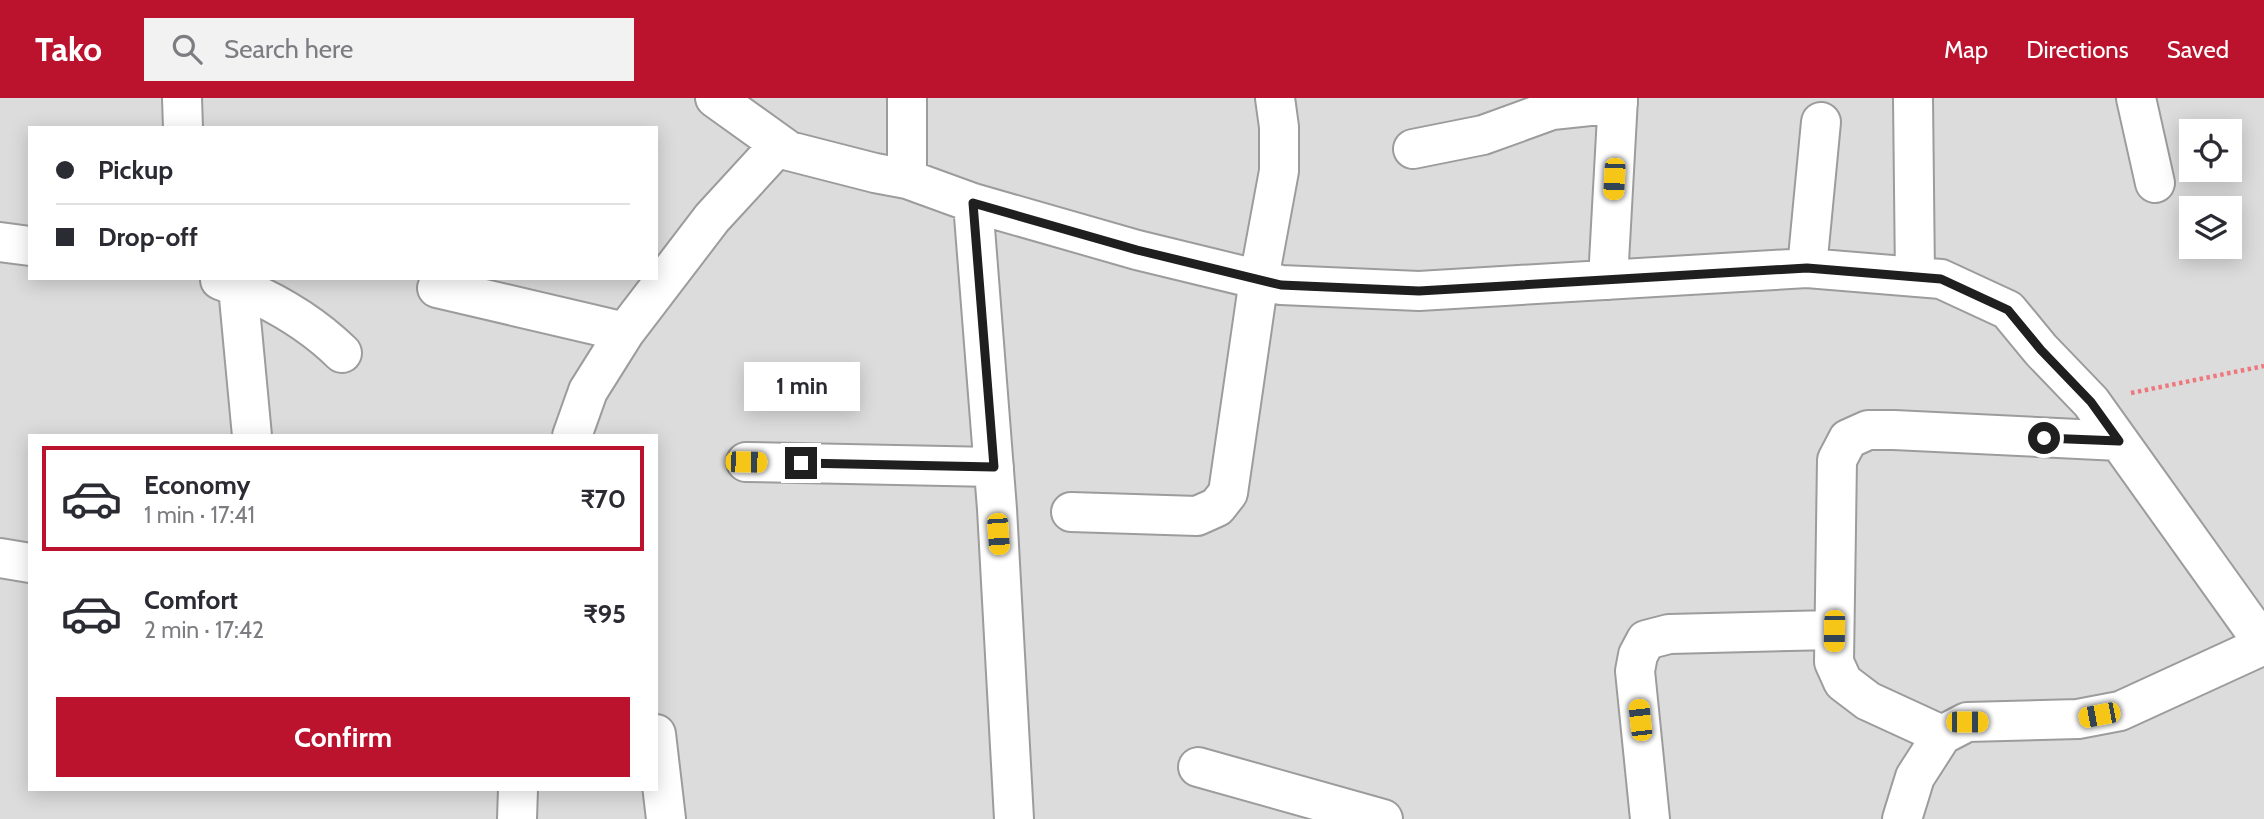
<!DOCTYPE html>
<html lang="en">
<head>
<meta charset="utf-8">
<style>
	body { margin:0; font-family:Cabin,sans-serif; background:#f2f2f3; color:#2b2b33; height:100vh; display:flex; flex-direction:column; font-size:26px; white-space:nowrap }
	* { box-sizing:border-box; margin:0 }
	p { font-size:23px; color:#7c7c81 }
	.icon { flex:none; width:38px; height:38px; fill:none; stroke:currentColor; stroke-width:2; stroke-linecap:round; stroke-linejoin:round }
	.map { position:relative; flex:1; overflow:hidden }
	.drawer { position:absolute; left:28px; top:336px; width:630px; height:357px; display:flex; flex-direction:column; background:#fff; border-radius:0px; box-shadow:0 4px 18px #0003 }
	.drawer>* { flex:none }
	.top-card { position:absolute; left:28px; top:28px; width:630px; height:154px; border-radius:0px; box-shadow:0 4px 18px #0003; display:grid; align-content:center; height:154px; padding:0 28px; background:#fff }
	.tools { position:absolute; left:2179px; top:21px; display:grid; gap:14px }
	.tools a { display:grid; place-items:center; width:63px; height:63px; border-radius:0px; background:#fff; box-shadow:0 4px 18px #0003; font-size:35px }
	.end { position:absolute; width:32px; height:32px; margin:-16px; border:9px solid #1f1f1f; background:#fff; box-shadow:0 0 0 4px #fff }
	.from { border-radius:50% }
	.bubble { position:absolute; height:49px; border-radius:0px; background:#fff; box-shadow:0 4px 18px #0003; font-size:23px; font-weight:700; line-height:49px; text-align:center }
	.car { position:absolute; width:21px; height:42px; margin:-21px -10px; border-radius:9px; box-shadow:0 0 5px 2px #0007; background:linear-gradient(#f5c518 24%,#345 0 40%,#f5c518 0 76%,#345 0 86%,#f5c518 0) }
	.top-card b { display:flex; align-items:center; gap:24px; height:66px; font-size:26px }
	.top-card b+b { border-top:2px solid #e1e1e2 }
	.top-card i { width:18px; height:18px; background:#2b2b33 }
	ul { padding:12px 0 0; list-style:none }
	li { display:flex; align-items:center; gap:21px; height:105px; margin:0 14px 10px; padding:0 14px; border:4px solid transparent; border-radius:0px }
	li div { flex:1 }
	li b { display:block; font-size:26px }
	li em { font-style:normal; font-weight:700 }
	li.selected { border-color:#bb132d }
	li>.icon { width:63px; height:63px; stroke-width:1.5 }
	.action { display:flex; gap:14px; margin-top:auto; padding:14px 28px }
	.action a { flex:1; height:80px; border-radius:0px; background:#bb132d; color:#fff; font-size:28px; font-weight:700; line-height:80px; text-align:center }
	header { display:flex; align-items:center; gap:42px; box-sizing:border-box; height:98px; padding:0 35px; background:#bb132d; color:#fff }
	header strong { font-size:33px }
	nav { display:flex; gap:38px; margin-inline-start:auto; font-size:24px }
	.search { width:490px; height:63px; background:#f2f2f3; display:flex; align-items:center; gap:18px; box-sizing:border-box; padding:0 24px; border-radius:0px; color:#7c7c81; font-size:26px }
	.map>svg:first-child { display:block }
	.residential { fill:#dddcdc; fill-rule:evenodd }
	.lines { fill:none; stroke-linecap:round; stroke-linejoin:round }
	.minor-casing { stroke:#9c9c9c; stroke-width:42 }
	.path { stroke:#ed797f; stroke-width:4.5; stroke-dasharray:3.5 3.5; stroke-linecap:butt }
	.minor { stroke:#fff; stroke-width:38 }
	.route { stroke:#1f1f1f; stroke-width:9 }
</style>
</head>
<body>
<header>
<strong>Tako</strong>
<div class="search"><svg class="icon" aria-label="search" viewBox="0 0 24 24"><circle cx="10" cy="10" r="6"/><path d="M15 15l6 6"/></svg>Search here</div>
<nav><a>Map</a><a>Directions</a><a>Saved</a></nav>
</header>
<div class="map">
<svg width="2264" height="721" viewBox="0 0 2264 721">
	<rect width="100%" height="100%" fill="#efebe6"/>
	<path class="residential" d="M0 0H2264V721H0ZM30 30H656V180H30ZM2191 33H2230V72H2191ZM2191 110H2230V149H2191ZM30 338H656V691H30Z"/>
	<g class="lines">
		<g class="minor-casing">
			<path id="minor" d="M182 0 183 30
				M715 0 789 53 875 75 907 81 973 105 1137 152 1281 187 1419 193 1807 170 1941 181 2008 212 2041 252 2091 304 2264 546
				M1913 0 1915 179
				M2136 0 2155 85
				M1413 51 1483 37 1552 12 1618 5
				M907 81V0
				M973 105 997 411 1014 721
				M0 144 30 148
				M1807 170 1821 24
				M220 182C265 198 307 221 342 255
				M1608 182 1618 0
				M238 189 252 338
				M437 190 625 234
				M572 338 588 293 625 234 712 120 779 47
				M746 364 994 369
				M1071 414 1197 418 1217 409 1228 395 1259 181 1279 73V29L1275 0
				M0 460 30 465
				M656 636 666 721
				M1942 637 1868 603 1843 584 1834 564 1837 362 1848 341 1868 332H1894L2119 343
				M1198 669 1383 721
				M517 721 518 691
				M1650 721 1635 573 1638 557 1646 542 1669 536 1834 532
				M1902 721 1915 679 1942 637 1967 624 2078 621 2120 613 2264 547"/>
		</g>
		<path class="path" d="M2131 295 2264 268"/>
		<use href="#minor" class="minor"/>
	</g>
	<g class="lines">
		<path class="route" d="M801 365 994 369 973 105 1137 152 1281 187 1419 193 1807 170 1941 181 2008 212 2041 252 2091 304 2119 343 2044 340"/>
	</g>
</svg>
<div class="tools">
<a><svg class="icon" aria-label="locate" viewBox="0 0 24 24"><circle cx="12" cy="12" r="6"/><path d="M12 2v4M12 18v4M2 12h4M18 12h4"/></svg></a>
<a><svg class="icon" aria-label="layers" viewBox="0 0 24 24"><path d="M12 4l9 5-9 5-9-5zM3 14l9 5 9-5"/></svg></a>
</div>
<i class="end from" style="left:2044px;top:340px"></i>
<i class="end" style="left:801px;top:365px"></i>
<div class="bubble" style="left:744px;top:264px;width:116px">1 min</div>
<i class="car" style="left:1614px;top:81px;rotate:183deg"></i>
<i class="car" style="left:746px;top:364px;rotate:91deg"></i>
<i class="car" style="left:998px;top:436px;rotate:176deg"></i>
<i class="car" style="left:1834px;top:533px;rotate:181deg"></i>
<i class="car" style="left:2099px;top:617px;rotate:259deg"></i>
<i class="car" style="left:1640px;top:622px;rotate:354deg"></i>
<i class="car" style="left:1967px;top:624px;rotate:90deg"></i>
<div class="top-card">
<b><i class="from"></i>Pickup</b>
<b><i></i>Drop-off</b>
</div>
<section class="drawer">
<ul>
<li class="selected"><svg class="icon" aria-label="car" viewBox="0 0 24 24"><path d="M5 17H2v-5l4-1 3-4h7l3 4 3 1v5h-3M9 17h6M6 11h13"/><circle cx="7" cy="17" r="2"/><circle cx="17" cy="17" r="2"/></svg><div><b>Economy</b><p>1 min · 17:41</p></div><em>₹70</em></li>
<li><svg class="icon" aria-label="car" viewBox="0 0 24 24"><path d="M5 17H2v-5l4-1 3-4h7l3 4 3 1v5h-3M9 17h6M6 11h13"/><circle cx="7" cy="17" r="2"/><circle cx="17" cy="17" r="2"/></svg><div><b>Comfort</b><p>2 min · 17:42</p></div><em>₹95</em></li>
</ul>
<div class="action"><a>Confirm</a></div>
</section>
</div>
</body>
</html>
